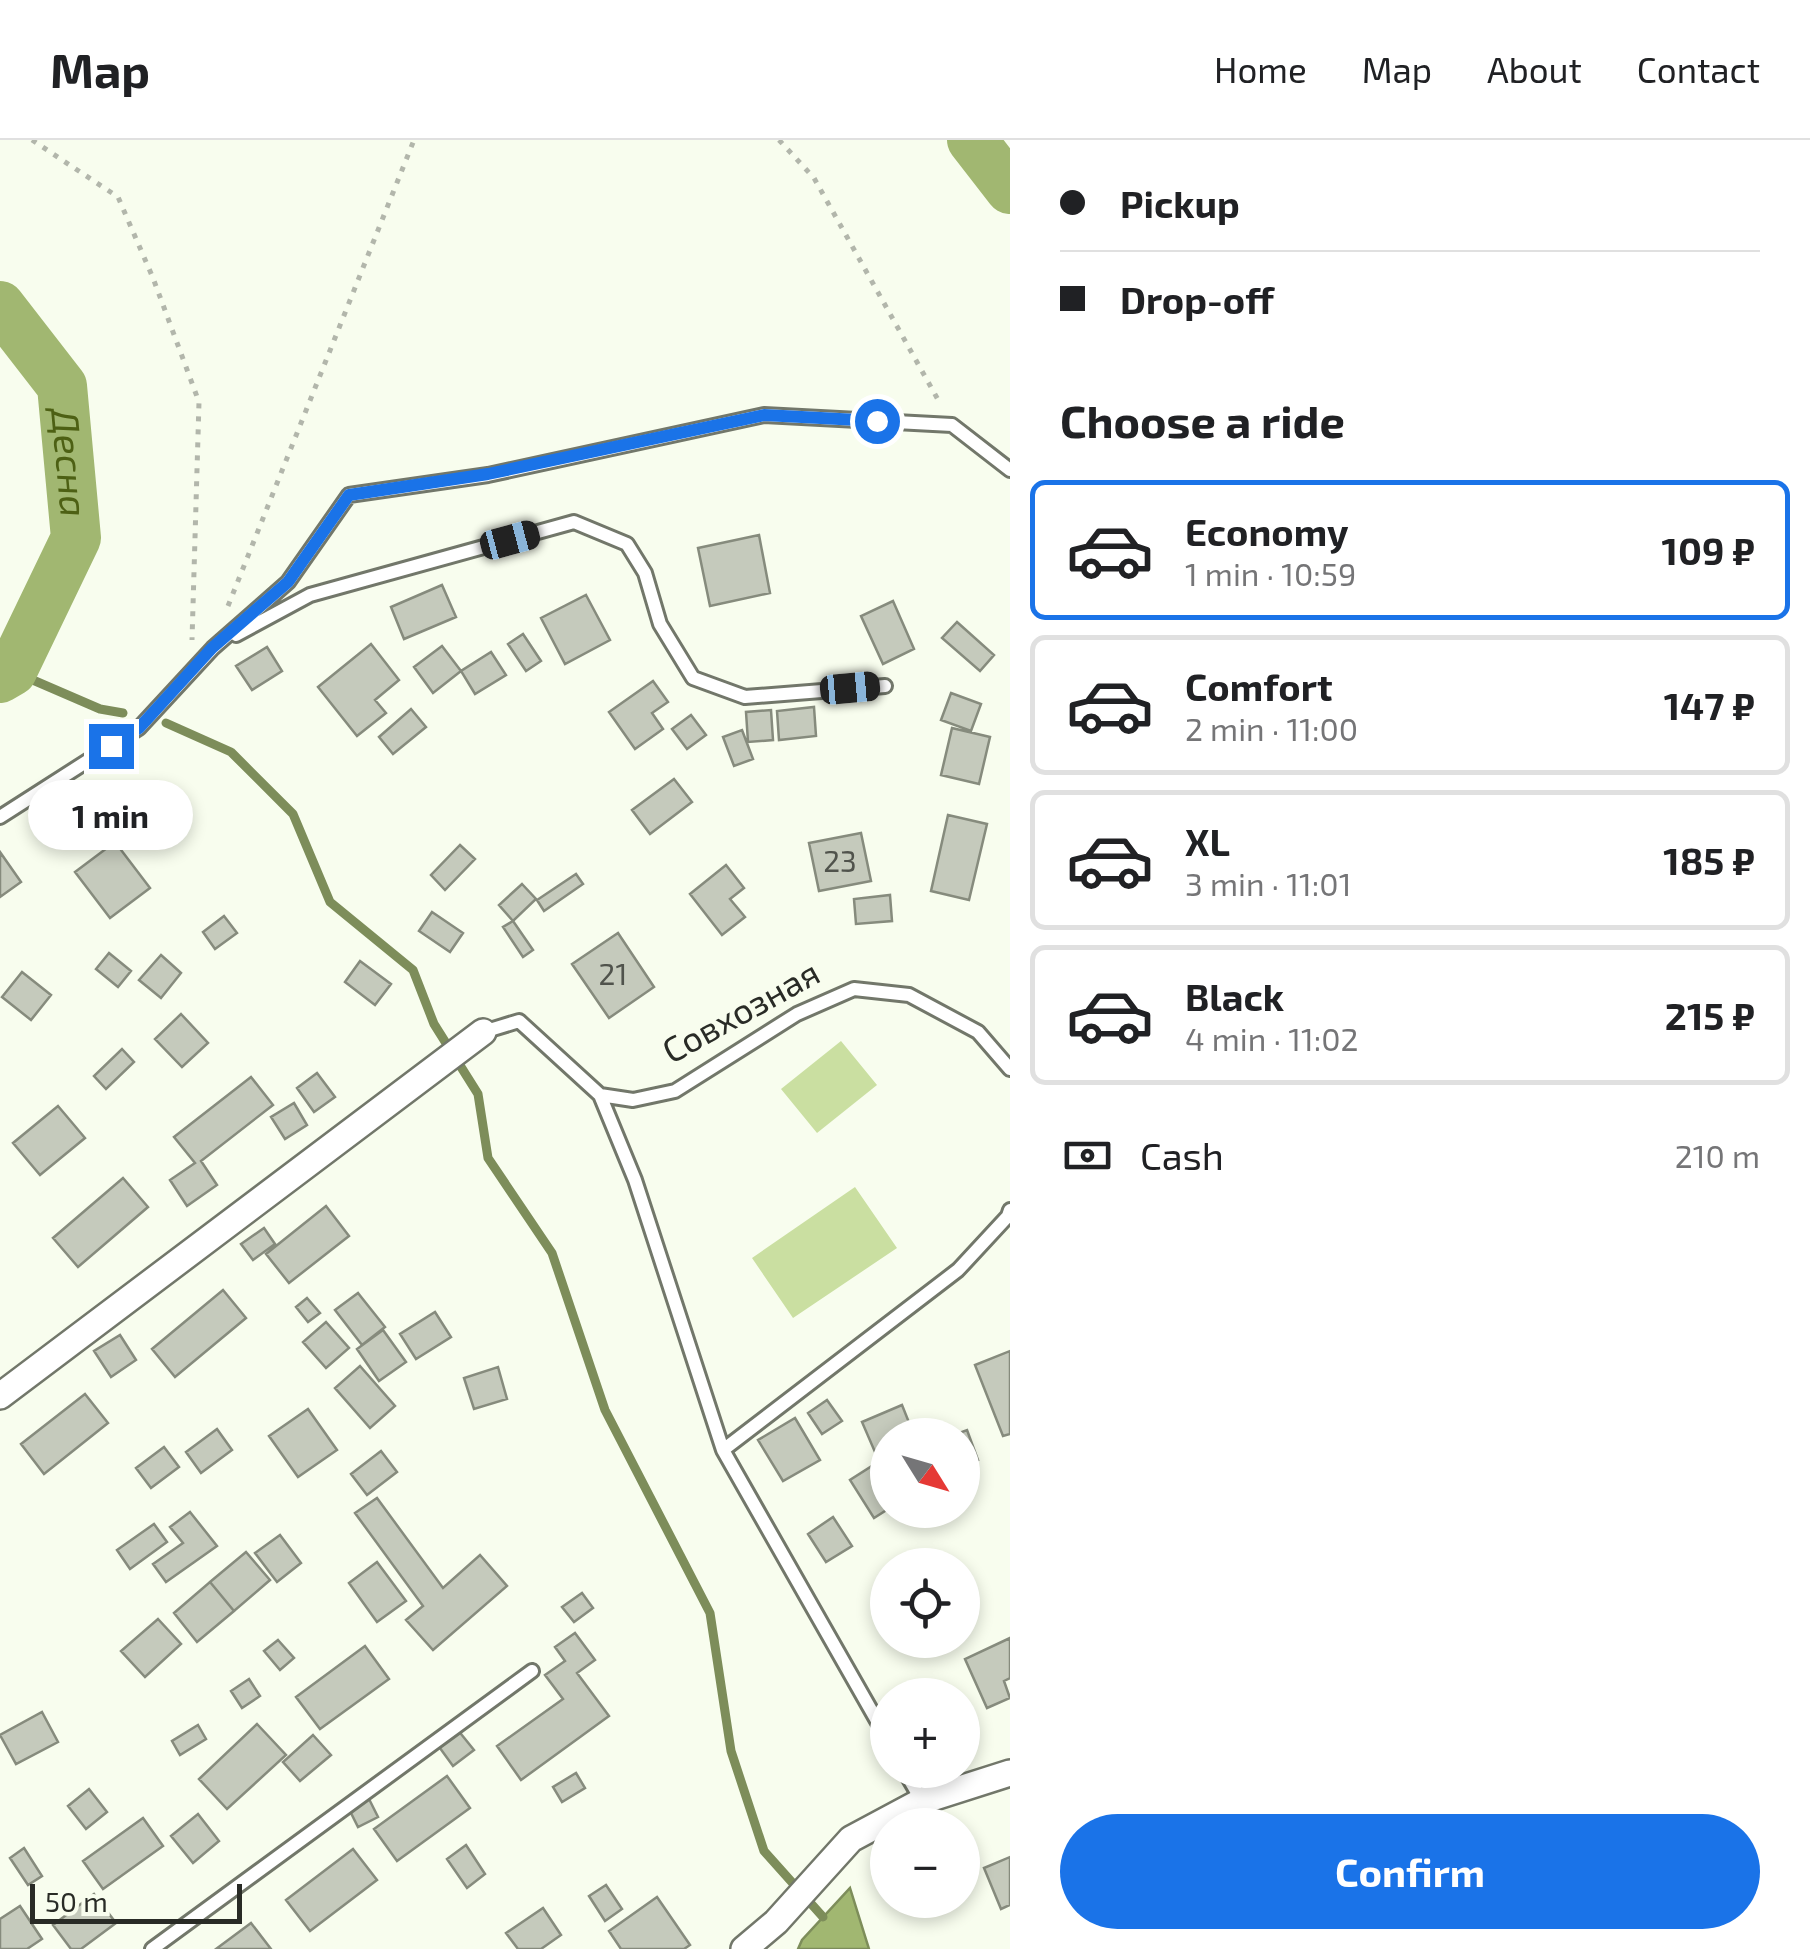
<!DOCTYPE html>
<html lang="en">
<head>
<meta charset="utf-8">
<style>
	body { margin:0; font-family:"Exo 2",sans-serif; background:#f6f6f6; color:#202124; height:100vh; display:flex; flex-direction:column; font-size:38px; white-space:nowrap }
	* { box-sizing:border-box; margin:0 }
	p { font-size:32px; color:#757577 }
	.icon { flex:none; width:55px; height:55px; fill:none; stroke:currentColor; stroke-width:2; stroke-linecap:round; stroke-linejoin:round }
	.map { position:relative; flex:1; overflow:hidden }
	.panel { display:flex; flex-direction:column; background:#fff; width:800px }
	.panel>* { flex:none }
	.guide { display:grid; align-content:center; height:220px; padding:0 50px; background:#fff }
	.needle { width:65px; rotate:127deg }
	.controls { position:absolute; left:870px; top:1278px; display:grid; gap:20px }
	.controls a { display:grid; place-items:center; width:110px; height:110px; border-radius:50%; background:#fff; box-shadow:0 5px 15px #0003; font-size:50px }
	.scale { position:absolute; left:30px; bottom:25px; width:212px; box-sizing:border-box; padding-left:10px; border:5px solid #292b26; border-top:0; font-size:28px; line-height:35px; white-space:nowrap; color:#292b26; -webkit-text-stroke:8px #f8fdee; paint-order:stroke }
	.end { position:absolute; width:45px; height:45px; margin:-22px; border:12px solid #1a73e8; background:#fff; box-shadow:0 0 0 5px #fff }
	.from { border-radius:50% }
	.bubble { position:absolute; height:70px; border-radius:35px; background:#fff; box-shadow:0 5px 15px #0003; font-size:32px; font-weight:700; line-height:70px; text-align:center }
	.car { position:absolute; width:30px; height:60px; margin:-30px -15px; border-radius:12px; box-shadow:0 0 8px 2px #0007; background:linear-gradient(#222 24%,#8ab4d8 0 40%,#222 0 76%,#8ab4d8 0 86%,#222 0) }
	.guide b { display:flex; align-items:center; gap:35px; height:95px; font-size:38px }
	.guide b+b { border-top:2px solid #e0e0e0 }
	.guide i { width:25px; height:25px; background:#202124 }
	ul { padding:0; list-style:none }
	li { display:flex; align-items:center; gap:30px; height:140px; margin:0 20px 15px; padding:0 30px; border:5px solid #e0e0e0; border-radius:15px }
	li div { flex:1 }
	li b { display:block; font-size:38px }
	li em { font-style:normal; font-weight:700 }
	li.active { border-color:#1a73e8 }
	li>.icon { width:90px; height:90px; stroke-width:1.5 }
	h2 { padding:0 50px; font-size:45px; line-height:120px }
	.pay { display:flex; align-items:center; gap:25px; height:110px; padding:0 50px; font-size:38px }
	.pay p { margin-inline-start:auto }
	.primary-button { display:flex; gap:20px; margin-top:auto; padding:20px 50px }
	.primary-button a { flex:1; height:115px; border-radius:60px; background:#1a73e8; color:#fff; font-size:40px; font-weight:700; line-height:115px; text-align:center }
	header { display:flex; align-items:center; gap:60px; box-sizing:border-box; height:140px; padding:0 50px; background:#fff; border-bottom:2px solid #e0e0e0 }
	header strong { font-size:48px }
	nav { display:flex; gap:55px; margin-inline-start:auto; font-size:35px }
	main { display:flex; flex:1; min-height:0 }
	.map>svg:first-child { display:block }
	.green { fill:#cadfa1 }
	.water { fill:#a1b771; stroke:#7d8d5a; stroke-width:2.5 }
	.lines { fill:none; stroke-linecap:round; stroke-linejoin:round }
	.stream { stroke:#7d8d5a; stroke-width:9 }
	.river { stroke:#a1b771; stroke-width:50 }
	.building { fill:#c5cabc; stroke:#868b7d; stroke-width:2.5 }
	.service-casing { stroke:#72776a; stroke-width:18 }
	.minor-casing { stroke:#72776a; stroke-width:30 }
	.path { stroke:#b2b6ab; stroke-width:5; stroke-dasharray:5 8; stroke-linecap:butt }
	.service { stroke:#fff; stroke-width:12 }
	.minor { stroke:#fff; stroke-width:25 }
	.route { stroke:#1a73e8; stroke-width:12 }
	.labels { text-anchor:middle; stroke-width:8; stroke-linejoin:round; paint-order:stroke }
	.number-label { font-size:30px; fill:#50534c }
	.street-label { font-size:35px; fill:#292b26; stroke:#f8fdee }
	.water-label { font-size:38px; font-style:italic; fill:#4d6014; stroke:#f8fdee }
</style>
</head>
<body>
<header>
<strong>Map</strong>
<nav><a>Home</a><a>Map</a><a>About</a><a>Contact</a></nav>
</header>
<main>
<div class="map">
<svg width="1010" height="1809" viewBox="0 0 1010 1809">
	<rect width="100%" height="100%" fill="#f8fdee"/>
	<path class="green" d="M841 901 877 945 817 993 781 949Z
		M855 1047 897 1108 793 1178 752 1118Z"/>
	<path class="water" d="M850 1748 869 1809H798L802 1800Z"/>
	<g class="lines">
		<path class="stream" d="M12 531 100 569 123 573
			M166 583 231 612 293 674 330 762 413 830 434 884 478 954 488 1018 552 1113 605 1270 710 1473 731 1611 764 1711 823 1777"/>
		<g class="river">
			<path d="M972 0 1010 49"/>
			<path id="s1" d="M0 166 62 246 76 398 12 531 0 538"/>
		</g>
	</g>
	<path class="building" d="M759 395 770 453 710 466 698 408Z
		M442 445 456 477 404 499 391 467Z
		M586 455 610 500 565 524 541 478Z
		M893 461 914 509 883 524 861 476Z
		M957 482 994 515 980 531 942 498Z
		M523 494 541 521 526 531 508 504Z
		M371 504 399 540 375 560 386 573 357 596 318 547Z
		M442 506 461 531 433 553 414 527Z
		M267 507 282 531 252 550 236 526Z
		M491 512 506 535 475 554 461 531Z
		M653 541 668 562 652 573 663 589 635 609 609 572Z
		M951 553 981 564 971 591 941 580Z
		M814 567 816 596 779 600 777 571Z
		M411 569 426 587 393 614 379 597Z
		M771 570 773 600 748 602 746 572Z
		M691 575 706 595 687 609 672 589Z
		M952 588 990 597 979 644 941 635Z
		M742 590 753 619 734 626 723 597Z
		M674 639 692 662 650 694 632 670Z
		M948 675 987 684 969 760 931 751Z
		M861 693 871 741 819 751 809 703Z
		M115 702 150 748 110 778 75 732Z
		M460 705 475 719 445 750 431 735Z
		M0 712 21 742 0 757Z
		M726 725 744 748 730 759 745 777 722 795 690 754Z
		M576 734 583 744 544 771 537 760Z
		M522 744 536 759 513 781 499 765Z
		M890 755 892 781 856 784 854 759Z
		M432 772 463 793 450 812 419 791Z
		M224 776 237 793 215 809 203 792Z
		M513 781 533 810 523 817 503 787Z
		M618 793 654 847 609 878 572 824Z
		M109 813 131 831 118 847 96 829Z
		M161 815 181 833 161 858 139 840Z
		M360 821 391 844 375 865 345 842Z
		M22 832 51 855 31 880 2 857Z
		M181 874 208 903 182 927 155 899Z
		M122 909 134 922 106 949 94 936Z
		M317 933 335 957 314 972 297 948Z
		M251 937 273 965 201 1021 217 1045 187 1066 170 1040 195 1023 174 997Z
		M294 963 307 985 285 999 271 977Z
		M58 966 85 998 40 1035 13 1003Z
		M123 1038 148 1067 78 1127 53 1098Z
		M326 1066 349 1096 289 1143 266 1114Z
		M264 1088 275 1104 253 1120 241 1104Z
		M223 1150 246 1178 175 1237 152 1209Z
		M358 1153 385 1187 362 1205 335 1170Z
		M307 1158 320 1173 308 1182 296 1167Z
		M435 1172 451 1197 416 1219 400 1194Z
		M326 1182 349 1208 326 1228 303 1202Z
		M383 1190 406 1222 379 1241 357 1209Z
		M120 1195 136 1220 111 1237 94 1211Z
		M1010 1211V1294L1003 1296 975 1225Z
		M360 1226 395 1266 370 1288 335 1248Z
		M498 1227 507 1259 474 1269 464 1238Z
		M85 1254 108 1283 44 1334 21 1304Z
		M827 1260 842 1281 822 1294 808 1273Z
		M902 1265 914 1295H888V1315L878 1319 862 1282Z
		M308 1269 337 1310 298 1337 269 1296Z
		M795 1278 820 1320 783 1341 758 1300Z
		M217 1289 232 1310 201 1333 186 1312Z
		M967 1290 978 1320 962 1326V1295H954Z
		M164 1307 179 1327 151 1348 136 1328Z
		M381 1311 397 1332 367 1355 351 1334Z
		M886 1317 888 1369 874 1378 850 1340Z
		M377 1358 443 1448 480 1415 507 1446 433 1510 406 1480 423 1466 355 1373Z
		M190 1372 217 1406 166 1442 153 1424 183 1403 170 1387Z
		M833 1377 852 1406 826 1422 808 1394Z
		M154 1384 167 1402 130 1429 117 1410Z
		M280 1395 301 1423 277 1442 255 1413Z
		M246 1412 270 1440 234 1471 210 1442Z
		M377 1422 406 1461 377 1482 349 1443Z
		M210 1442 234 1471 197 1502 174 1473Z
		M582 1453 593 1468 574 1482 562 1467Z
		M158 1479 181 1504 145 1537 121 1511Z
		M575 1493 595 1520 577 1533 609 1576 521 1640 497 1606 563 1559 545 1535 565 1521 555 1507Z
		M1010 1498V1538L1004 1541 1010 1558 987 1568 965 1519Z
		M278 1500 294 1518 280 1530 264 1511Z
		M365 1506 389 1539 320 1589 296 1557Z
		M249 1539 260 1556 242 1568 231 1551Z
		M42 1572 58 1602 16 1624 0 1595Z
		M257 1584 286 1615 227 1669 199 1639Z
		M198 1585 206 1599 180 1615 172 1601Z
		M457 1589 474 1610 453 1626 437 1604Z
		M313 1595 331 1615 300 1641 283 1622Z
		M576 1633 585 1648 562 1662 553 1647Z
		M447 1636 470 1668 397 1721 374 1689Z
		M89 1649 107 1672 86 1689 68 1666Z
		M369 1659 378 1677 358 1687 349 1669Z
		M198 1674 219 1701 193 1723 171 1696Z
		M143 1678 163 1706 103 1749 83 1721Z
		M466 1705 485 1734 467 1748 447 1719Z
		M24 1708 42 1736 28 1745 10 1718Z
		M353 1709 377 1740 310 1791 286 1760Z
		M1010 1717V1765L1001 1769 984 1728Z
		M606 1745 622 1769 605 1781 589 1756Z
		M94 1754 116 1783 81 1809H71L53 1785Z
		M657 1757 690 1805 684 1809H621L609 1791Z
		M20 1766 42 1799 27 1809H0V1779Z
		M543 1768 561 1795 541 1809H518L506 1793Z
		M251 1783 271 1809H216Z"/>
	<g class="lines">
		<g class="service-casing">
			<path id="service" d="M236 495 310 455 574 382 627 404 645 433 660 484 693 538 745 557 885 546
				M0 677 139 588 213 508 288 442 349 355 488 335 764 275 952 285 1010 330
				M483 892 519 881 600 955 635 1040 723 1310 958 1130 1008 1076 1010 1070
				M600 955 633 960 675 951 797 874 854 849 909 855 978 892 1010 929
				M723 1310 888 1600
				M904 1630 922 1661
				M152 1809 532 1531"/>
		</g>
		<g class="minor-casing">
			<path id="minor" d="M0 1256 483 892
				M744 1809 776 1782 851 1699 922 1661 1010 1633"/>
		</g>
		<path class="path" d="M32 0 118 57 153 138 199 262 192 500
			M779 0 814 38 941 265
			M228 466 414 0"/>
		<use href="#service" class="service"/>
		<use href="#minor" class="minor"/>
	</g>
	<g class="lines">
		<path class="route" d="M111 606 139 588 212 508 288 442 349 355 488 334 764 275 877 281"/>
	</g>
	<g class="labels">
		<g class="number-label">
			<text x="840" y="732">23</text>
			<text x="613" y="845">21</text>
		</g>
		<g class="street-label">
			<text transform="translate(741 872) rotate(-29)" y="12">Совхозная</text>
		</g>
		<g class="water-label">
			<text dy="13" stroke="none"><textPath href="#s1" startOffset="178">Десна</textPath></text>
		</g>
	</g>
</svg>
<div class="controls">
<a><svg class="needle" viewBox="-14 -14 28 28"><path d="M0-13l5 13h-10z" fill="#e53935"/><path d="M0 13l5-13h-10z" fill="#757577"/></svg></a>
<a><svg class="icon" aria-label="locate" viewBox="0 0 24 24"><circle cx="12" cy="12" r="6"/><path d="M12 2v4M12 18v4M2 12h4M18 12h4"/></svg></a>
<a>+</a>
<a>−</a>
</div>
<div class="scale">50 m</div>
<i class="end from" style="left:877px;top:281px"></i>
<i class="end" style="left:111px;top:606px"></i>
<div class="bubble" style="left:28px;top:640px;width:165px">1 min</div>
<i class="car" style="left:510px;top:400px;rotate:75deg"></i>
<i class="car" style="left:850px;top:548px;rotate:85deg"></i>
</div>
<section class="panel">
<div class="guide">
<b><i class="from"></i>Pickup</b>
<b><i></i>Drop-off</b>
</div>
<h2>Choose a ride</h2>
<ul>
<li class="active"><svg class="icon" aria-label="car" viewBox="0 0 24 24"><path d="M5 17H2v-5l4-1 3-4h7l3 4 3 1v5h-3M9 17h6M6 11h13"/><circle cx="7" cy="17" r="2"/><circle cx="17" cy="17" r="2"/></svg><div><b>Economy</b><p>1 min · 10:59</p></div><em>109 ₽</em></li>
<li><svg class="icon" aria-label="car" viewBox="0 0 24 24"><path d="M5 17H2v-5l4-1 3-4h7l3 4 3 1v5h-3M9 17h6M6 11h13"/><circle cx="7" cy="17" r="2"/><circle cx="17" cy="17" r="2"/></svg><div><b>Comfort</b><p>2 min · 11:00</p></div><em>147 ₽</em></li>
<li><svg class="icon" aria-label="car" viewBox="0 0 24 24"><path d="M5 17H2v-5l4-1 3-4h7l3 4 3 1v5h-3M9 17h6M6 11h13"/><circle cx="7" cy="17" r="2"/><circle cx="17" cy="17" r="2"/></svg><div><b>XL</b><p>3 min · 11:01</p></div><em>185 ₽</em></li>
<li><svg class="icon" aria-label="car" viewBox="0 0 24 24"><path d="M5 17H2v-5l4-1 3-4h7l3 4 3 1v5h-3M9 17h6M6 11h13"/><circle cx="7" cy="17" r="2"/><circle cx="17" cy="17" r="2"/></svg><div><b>Black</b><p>4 min · 11:02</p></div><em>215 ₽</em></li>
</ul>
<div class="pay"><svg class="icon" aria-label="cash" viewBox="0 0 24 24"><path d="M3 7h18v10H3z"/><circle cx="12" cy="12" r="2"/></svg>Cash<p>210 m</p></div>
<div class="primary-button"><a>Confirm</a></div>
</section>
</main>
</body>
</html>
